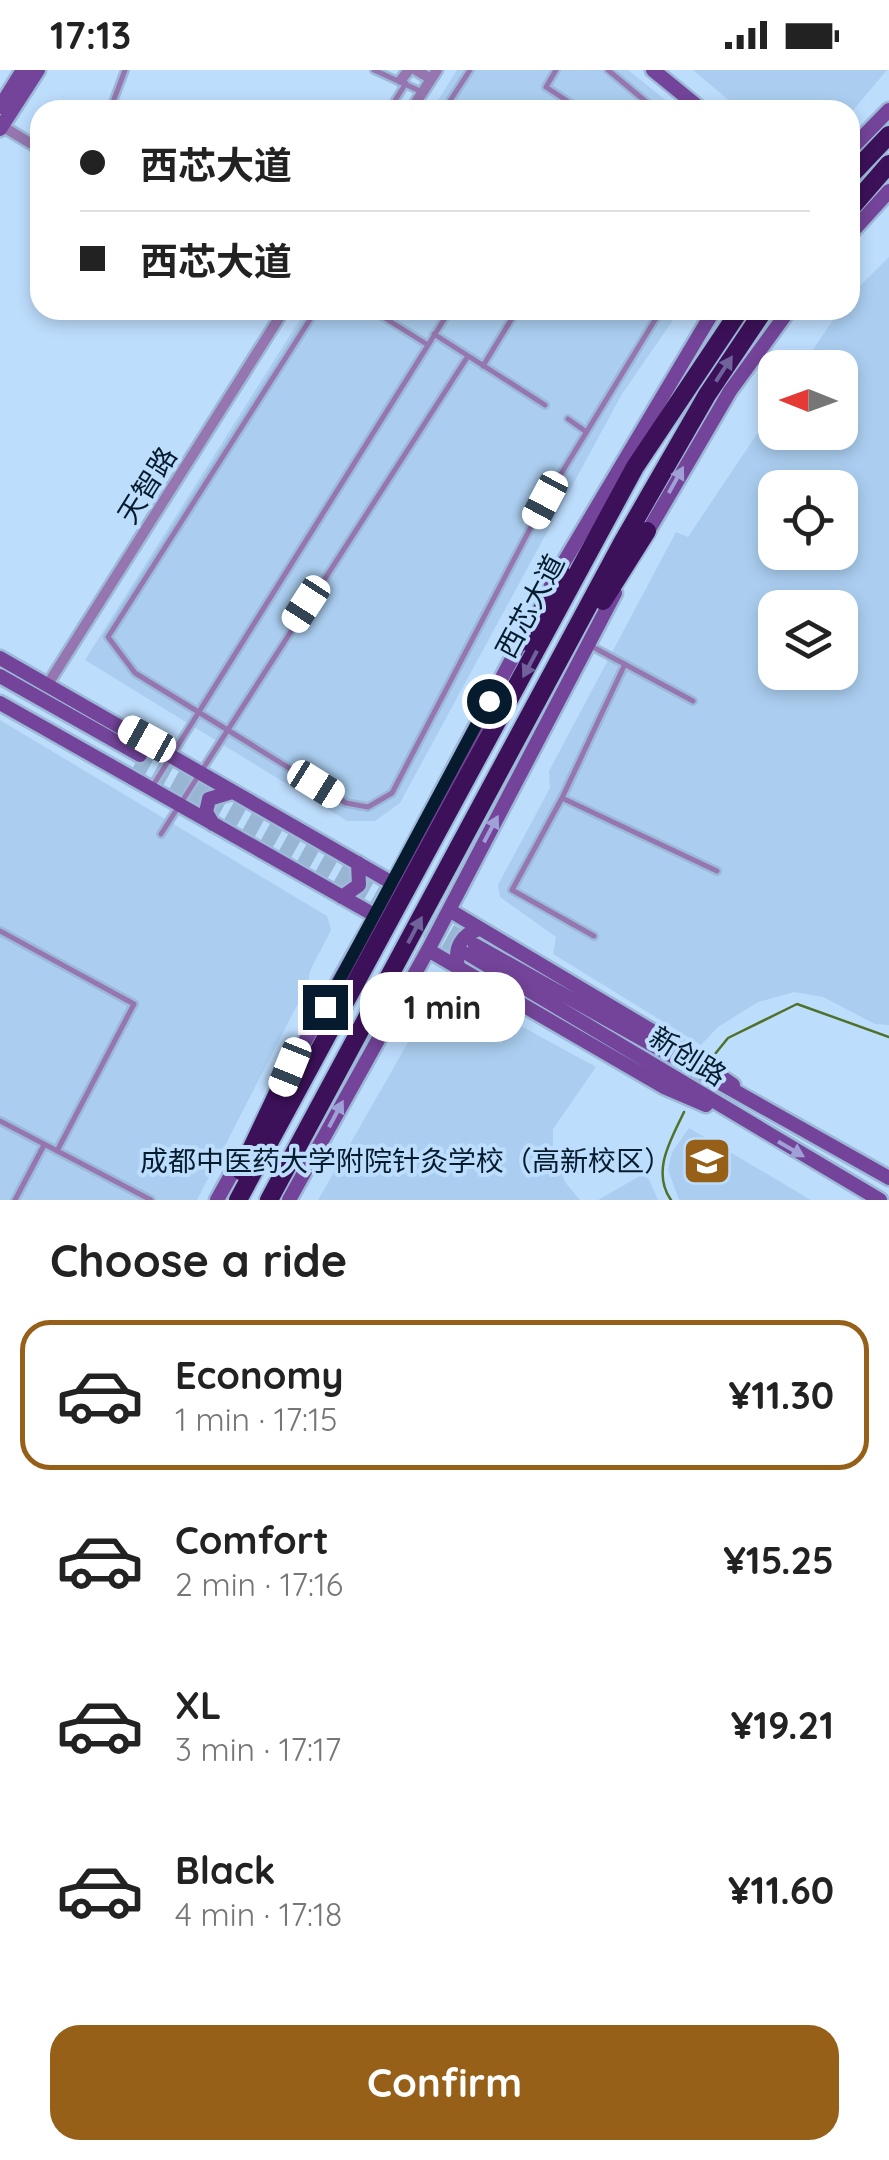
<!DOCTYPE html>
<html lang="en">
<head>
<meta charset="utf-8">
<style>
	body { margin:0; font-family:Quicksand,"Noto Sans SC",sans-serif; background:#f2f2f2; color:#222; height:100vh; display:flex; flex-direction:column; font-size:38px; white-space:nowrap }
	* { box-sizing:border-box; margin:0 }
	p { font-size:32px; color:#767676 }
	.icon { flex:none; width:55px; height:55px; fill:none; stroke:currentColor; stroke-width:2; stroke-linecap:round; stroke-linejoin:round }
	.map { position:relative; height:1130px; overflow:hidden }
	.side { display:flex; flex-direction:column; background:#fff; flex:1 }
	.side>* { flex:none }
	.guide { position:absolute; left:30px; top:30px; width:830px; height:220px; border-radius:30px; box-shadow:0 5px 15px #0003; display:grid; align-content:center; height:220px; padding:0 50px; background:#fff }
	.needle { width:65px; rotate:271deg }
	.tools { position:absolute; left:758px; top:280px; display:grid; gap:20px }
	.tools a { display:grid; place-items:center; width:100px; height:100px; border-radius:20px; background:#fff; box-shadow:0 5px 15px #0003; font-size:50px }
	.end { position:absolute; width:45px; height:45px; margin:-22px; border:12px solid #061c2e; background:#fff; box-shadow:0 0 0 5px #fff }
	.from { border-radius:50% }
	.bubble { position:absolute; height:70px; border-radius:30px; background:#fff; box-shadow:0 5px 15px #0003; font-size:32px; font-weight:700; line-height:70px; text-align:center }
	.car { position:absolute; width:30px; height:60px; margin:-30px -15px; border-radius:12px; box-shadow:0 0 8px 2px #0007; background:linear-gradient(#fff 24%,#345 0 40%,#fff 0 76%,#345 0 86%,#fff 0) }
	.guide b { display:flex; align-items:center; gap:35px; height:95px; font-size:38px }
	.guide b+b { border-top:2px solid #e0e0e0 }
	.guide i { width:25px; height:25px; background:#222 }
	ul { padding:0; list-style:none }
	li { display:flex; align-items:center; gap:30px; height:150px; margin:0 20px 15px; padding:0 30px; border:5px solid transparent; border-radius:30px }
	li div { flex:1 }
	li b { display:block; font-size:38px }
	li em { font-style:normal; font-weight:700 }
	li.current { border-color:#966018 }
	li>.icon { width:90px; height:90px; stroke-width:1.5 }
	h2 { padding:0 50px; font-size:45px; line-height:120px }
	.cta { display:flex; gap:20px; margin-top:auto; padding:20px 50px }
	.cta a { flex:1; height:115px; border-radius:30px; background:#966018; color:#fff; font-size:40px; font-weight:700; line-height:115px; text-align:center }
	.status { display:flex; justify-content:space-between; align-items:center; height:70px; padding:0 50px; background:#fff; direction:ltr }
	.status svg { height:28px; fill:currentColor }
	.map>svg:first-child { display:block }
	.built { fill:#abcef0; fill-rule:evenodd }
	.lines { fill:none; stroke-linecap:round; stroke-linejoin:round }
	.stream { stroke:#4f722a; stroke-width:2.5 }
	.secondary-tunnel { stroke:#98b6d4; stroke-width:14; stroke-dasharray:14 7; stroke-linecap:butt }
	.lane-casing { stroke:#9cbad8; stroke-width:10 }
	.street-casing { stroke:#9cbad8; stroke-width:15 }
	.secondary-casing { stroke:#9cbad8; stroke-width:19 }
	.highway-casing { stroke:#9cbad8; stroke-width:22 }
	.lane { stroke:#9576b0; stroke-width:5 }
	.street { stroke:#9576b0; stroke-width:10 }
	.secondary { stroke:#734499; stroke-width:14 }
	.highway { stroke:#3c1159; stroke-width:18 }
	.oneway { fill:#70639b }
	.oneway2 { fill:#9fa0d5 }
	.route { stroke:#061c2e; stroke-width:12 }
	.labels { text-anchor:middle; stroke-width:8; stroke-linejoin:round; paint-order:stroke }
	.street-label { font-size:28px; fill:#061c2e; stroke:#bdddfd }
	.poi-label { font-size:28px; fill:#061c2e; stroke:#bdddfd; text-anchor:end }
</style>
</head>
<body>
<div class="status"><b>17:13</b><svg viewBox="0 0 49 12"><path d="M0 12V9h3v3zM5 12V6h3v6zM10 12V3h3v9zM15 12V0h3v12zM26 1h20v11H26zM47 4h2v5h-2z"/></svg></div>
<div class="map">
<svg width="889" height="1130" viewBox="0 0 889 1130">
	<rect width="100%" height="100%" fill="#bdddfd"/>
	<path class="built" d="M457 0H628L678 40H432Z
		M693 0H887L850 44V40H740Z
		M889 187V955L875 954 823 927 794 922 758 932 718 957 701 975 553 884 556 867 500 827 498 815 550 718 549 701 676 462 688 467 775 337V362H840V298L801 297 840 240H850V226ZM775 418H840V482H775ZM775 538H840V602H775Z
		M306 240H680L622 324 400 733 375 751H347L85 590Z
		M0 650 327 846 331 860 310 901 308 914 197 1130H0Z
		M442 913 596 997 553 1059V1078L565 1112 580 1130H318Z
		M689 1058 811 1130H679L668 1100 672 1082Z
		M646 1103 658 1130H598L645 1103Z"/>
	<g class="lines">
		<path class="stream" d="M715 984 728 968 797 934 889 967
			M671 1130C651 1101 671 1070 684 1042"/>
		<path class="secondary-tunnel" d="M140 685 470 872
			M135 694 468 884"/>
		<g class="lane-casing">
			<path id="lane" d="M374 0 420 21
				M556 0 546 17 581 40
				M608 0 656 40
				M110 40 125 0
				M389 40 406 13
				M444 40 470 0
				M316 240 108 567 135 603 346 733 368 737 392 723 545 430 661 240
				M372 240 428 275
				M434 264 545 335
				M483 296 517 240
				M568 349 585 361
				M591 576 693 631
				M152 717 450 240
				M562 728 717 801
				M161 764 468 286
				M0 861 134 934 57 1081
				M594 866 512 820 562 728 625 594
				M0 1051 151 1130
				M15 1130 44 1075"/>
		</g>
		<g class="street-casing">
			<path id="street" d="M416 0 431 9
				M401 10 408 1
				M411 40 437 0
				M2 56 40 79
				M48 614 284 240"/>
		</g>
		<g class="secondary-casing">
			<path id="secondary" d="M653 0 702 40
				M0 37 23 0
				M0 59 38 0
				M850 80 889 40
				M850 164 889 121
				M644 468 730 321 789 240
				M551 514 714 240
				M0 588 394 814
				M0 606 140 685
				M0 633 376 846
				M213 754 206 742 209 729 232 722
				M342 827 359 815 358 793
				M449 840 679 977 733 1015
				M475 875 889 1108
				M428 880 664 1017 706 1035
				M468 884 880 1130
				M458 897C454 878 461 865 479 859
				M287 1003 376 846 525 564
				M217 1130 241 1087
				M289 1130 428 880 615 523"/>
		</g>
		<g class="highway-casing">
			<path id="highway" d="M850 106 889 65
				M850 139 889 94
				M603 531 647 461
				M521 572 564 506
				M241 1101 290 997
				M238 1130 635 397 740 240
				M269 1130 622 473 707 325 764 240"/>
		</g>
		<use href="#lane" class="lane"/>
		<use href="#street" class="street"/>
		<use href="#secondary" class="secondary"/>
		<use href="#highway" class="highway"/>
	</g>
	<defs><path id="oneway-solid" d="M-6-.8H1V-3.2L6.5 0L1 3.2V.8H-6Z" transform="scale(2.5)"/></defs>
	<g class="oneway">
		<use href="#oneway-solid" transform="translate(724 299) rotate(-57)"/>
		<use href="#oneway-solid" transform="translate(530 594) rotate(118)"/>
		<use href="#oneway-solid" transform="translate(415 860) rotate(-62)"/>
	</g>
	<g class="oneway2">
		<use href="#oneway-solid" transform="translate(676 410) rotate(-61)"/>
		<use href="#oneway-solid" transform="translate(491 759) rotate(-62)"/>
		<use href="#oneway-solid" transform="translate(336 1044) rotate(-62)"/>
		<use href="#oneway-solid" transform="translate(791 1079) rotate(30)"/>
	</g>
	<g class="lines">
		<path class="route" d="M325 937 489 631"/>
	</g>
	<defs>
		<g id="school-square" transform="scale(2.5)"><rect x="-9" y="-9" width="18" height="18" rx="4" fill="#966018" stroke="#bdddfd"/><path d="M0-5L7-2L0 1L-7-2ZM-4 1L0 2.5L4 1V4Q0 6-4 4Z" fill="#fff"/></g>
	</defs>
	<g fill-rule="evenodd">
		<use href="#school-square" x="707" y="1091"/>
	</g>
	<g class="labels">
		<g class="street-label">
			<text transform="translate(147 415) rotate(-58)" y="10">天智路</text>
			<text transform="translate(530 536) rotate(-62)" y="10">西芯大道</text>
			<text transform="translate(688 986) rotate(32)" y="10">新创路</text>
		</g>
		<g class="poi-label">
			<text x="672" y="1101">成都中医药大学附院针灸学校（高新校区）</text>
		</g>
	</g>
</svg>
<div class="tools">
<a><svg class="needle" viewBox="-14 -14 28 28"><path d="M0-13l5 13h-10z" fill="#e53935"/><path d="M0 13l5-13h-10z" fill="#767676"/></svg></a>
<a><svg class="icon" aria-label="locate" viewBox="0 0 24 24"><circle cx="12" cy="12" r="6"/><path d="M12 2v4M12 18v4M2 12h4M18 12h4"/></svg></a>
<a><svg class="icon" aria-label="layers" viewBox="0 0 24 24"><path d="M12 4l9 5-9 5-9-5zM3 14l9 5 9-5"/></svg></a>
</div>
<i class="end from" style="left:489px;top:631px"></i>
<i class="end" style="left:325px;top:937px"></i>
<div class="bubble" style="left:360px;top:902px;width:165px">1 min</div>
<i class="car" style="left:545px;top:430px;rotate:208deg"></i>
<i class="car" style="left:306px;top:534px;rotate:213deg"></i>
<i class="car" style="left:147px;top:669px;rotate:299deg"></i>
<i class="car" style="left:316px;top:714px;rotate:122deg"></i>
<i class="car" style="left:290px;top:997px;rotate:202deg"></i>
<div class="guide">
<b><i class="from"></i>西芯大道</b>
<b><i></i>西芯大道</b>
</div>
</div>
<section class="side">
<h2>Choose a ride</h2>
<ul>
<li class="current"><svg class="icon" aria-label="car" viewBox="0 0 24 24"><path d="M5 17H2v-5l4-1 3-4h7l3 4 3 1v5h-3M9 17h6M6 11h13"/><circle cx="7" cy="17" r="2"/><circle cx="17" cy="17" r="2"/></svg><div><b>Economy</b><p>1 min · 17:15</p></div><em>¥11.30</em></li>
<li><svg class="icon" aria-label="car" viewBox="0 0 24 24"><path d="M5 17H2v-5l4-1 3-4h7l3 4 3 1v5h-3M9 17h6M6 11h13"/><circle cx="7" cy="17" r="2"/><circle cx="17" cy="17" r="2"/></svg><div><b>Comfort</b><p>2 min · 17:16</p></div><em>¥15.25</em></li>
<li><svg class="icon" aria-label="car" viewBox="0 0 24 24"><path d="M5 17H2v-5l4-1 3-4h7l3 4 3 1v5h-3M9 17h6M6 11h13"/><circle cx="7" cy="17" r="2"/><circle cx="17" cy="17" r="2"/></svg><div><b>XL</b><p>3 min · 17:17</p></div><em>¥19.21</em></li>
<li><svg class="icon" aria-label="car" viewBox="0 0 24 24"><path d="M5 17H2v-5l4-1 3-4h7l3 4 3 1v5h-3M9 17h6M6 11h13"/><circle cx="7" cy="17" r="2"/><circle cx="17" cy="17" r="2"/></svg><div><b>Black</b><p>4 min · 17:18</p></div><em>¥11.60</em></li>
</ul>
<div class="cta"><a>Confirm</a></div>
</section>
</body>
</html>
